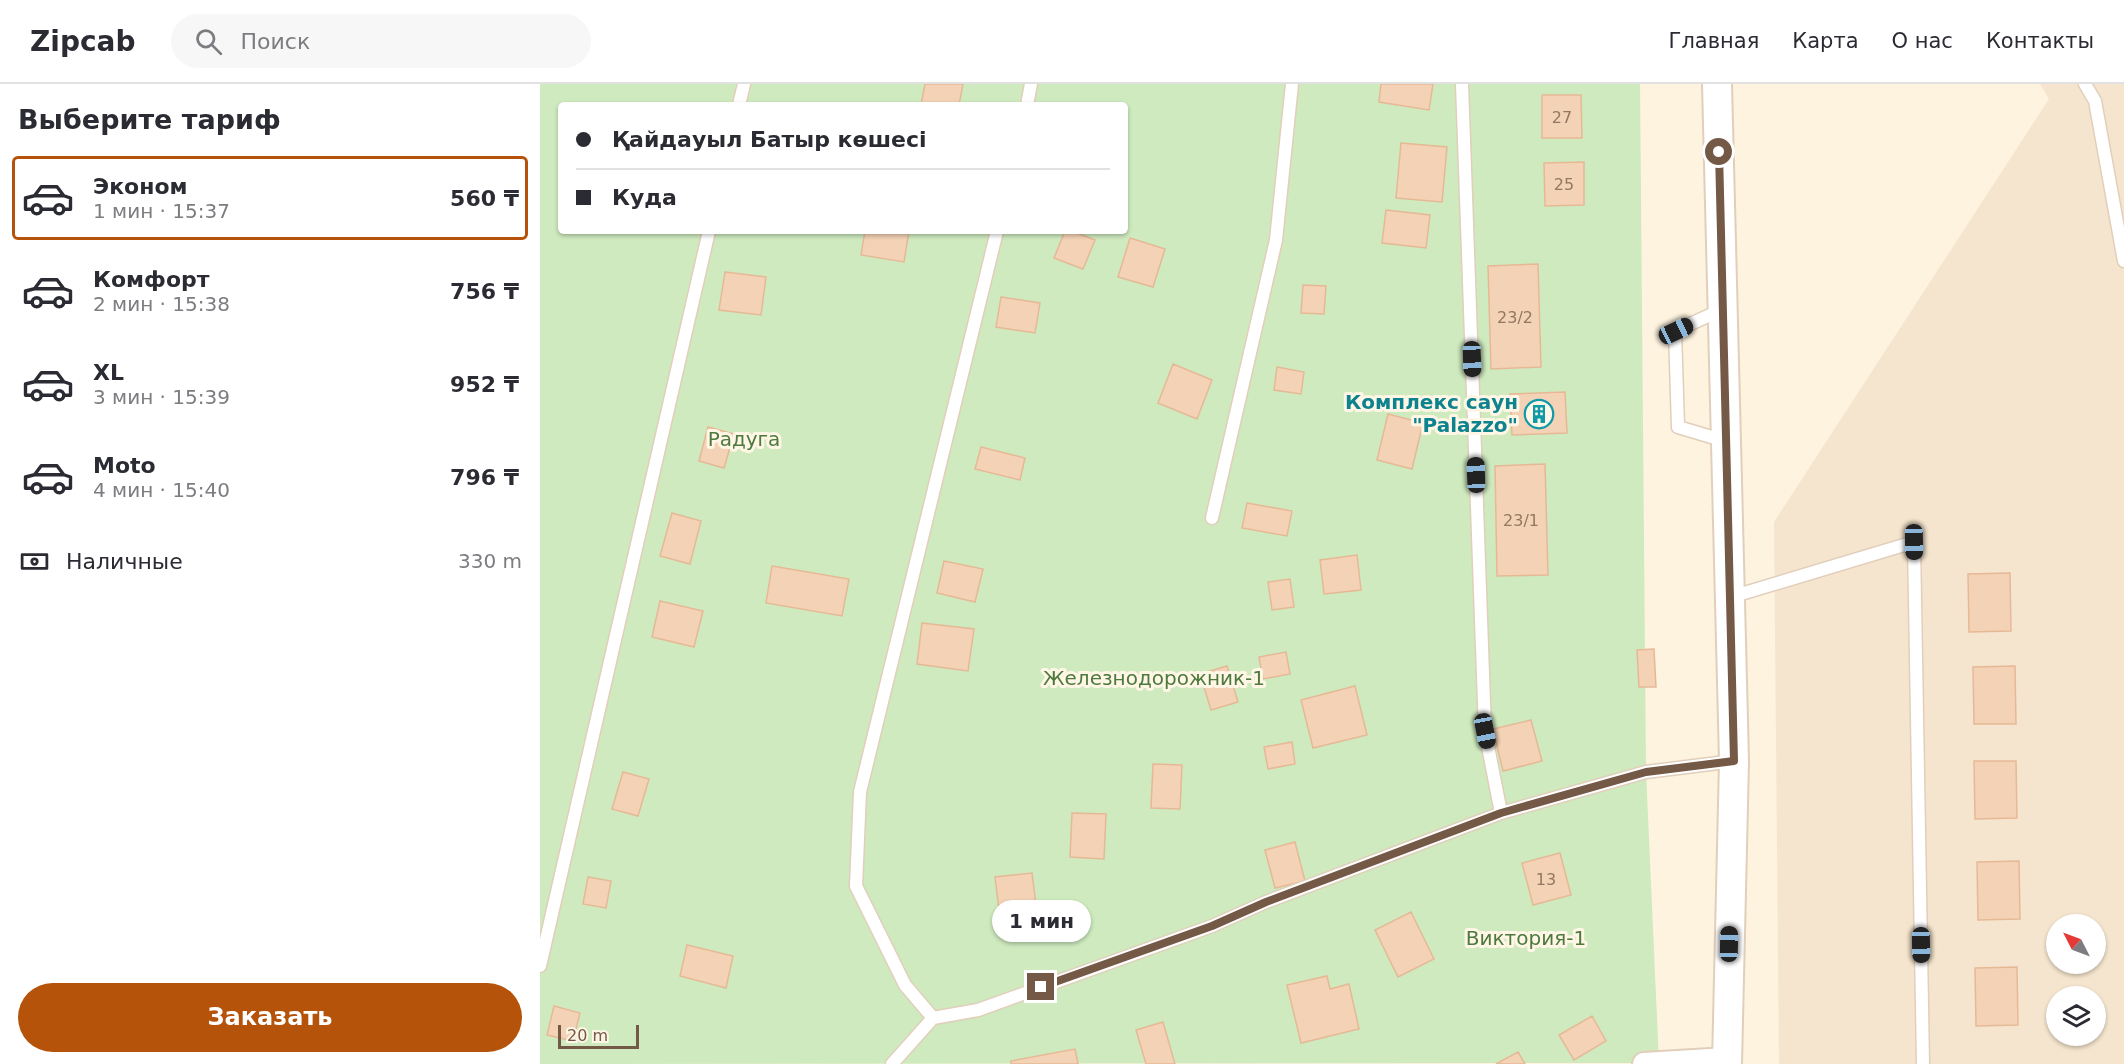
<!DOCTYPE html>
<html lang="ru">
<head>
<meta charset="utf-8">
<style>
	body { margin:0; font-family:"DejaVu Sans",sans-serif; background:#f7f7f7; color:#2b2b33; height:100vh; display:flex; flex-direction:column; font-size:22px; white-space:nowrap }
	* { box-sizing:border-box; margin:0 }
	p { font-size:20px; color:#7c7c81 }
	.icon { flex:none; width:33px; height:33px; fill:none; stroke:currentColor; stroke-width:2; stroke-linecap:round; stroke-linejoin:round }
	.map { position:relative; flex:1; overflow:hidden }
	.side { display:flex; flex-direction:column; background:#fff; width:540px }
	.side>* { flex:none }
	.banner { position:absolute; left:18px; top:18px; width:570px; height:132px; border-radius:6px; box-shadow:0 2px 4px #0004; display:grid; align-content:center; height:132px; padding:0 18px; background:#fff }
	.needle { width:39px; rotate:312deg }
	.buttons { position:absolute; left:1506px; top:830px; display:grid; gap:12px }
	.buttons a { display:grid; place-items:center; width:60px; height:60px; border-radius:50%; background:#fff; box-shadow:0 2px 4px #0004; font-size:30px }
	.scale { position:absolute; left:18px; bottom:15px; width:81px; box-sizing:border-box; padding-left:6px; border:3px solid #745946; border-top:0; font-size:16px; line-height:21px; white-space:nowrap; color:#745946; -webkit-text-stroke:4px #fff6e6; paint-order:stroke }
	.end { position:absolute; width:27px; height:27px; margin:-14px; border:8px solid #745946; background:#fff; box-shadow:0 0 0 3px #fff }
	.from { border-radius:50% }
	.bubble { position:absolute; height:42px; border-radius:21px; background:#fff; box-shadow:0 2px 4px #0004; font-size:20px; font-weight:700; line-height:42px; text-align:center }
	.car { position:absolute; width:18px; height:36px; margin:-18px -9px; border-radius:8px; box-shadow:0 0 4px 2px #0007; background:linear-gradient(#222 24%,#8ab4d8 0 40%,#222 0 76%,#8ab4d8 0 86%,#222 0) }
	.banner b { display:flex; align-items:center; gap:21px; height:57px; font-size:22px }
	.banner b+b { border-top:2px solid #e1e1e2 }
	.banner i { width:15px; height:15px; background:#2b2b33 }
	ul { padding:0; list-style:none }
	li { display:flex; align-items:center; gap:18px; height:84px; margin:0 12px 9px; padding:0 6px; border:3px solid transparent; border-radius:6px }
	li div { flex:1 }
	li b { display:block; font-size:22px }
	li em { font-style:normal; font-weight:700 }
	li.current { border-color:#b45309 }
	li>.icon { width:54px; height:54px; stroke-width:1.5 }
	h2 { padding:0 18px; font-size:27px; line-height:72px }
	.pay { display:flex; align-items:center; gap:15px; height:66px; padding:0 18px; font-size:22px }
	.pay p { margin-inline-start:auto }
	.button { display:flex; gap:12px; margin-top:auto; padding:12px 18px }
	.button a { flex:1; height:69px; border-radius:36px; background:#b45309; color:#fff; font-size:24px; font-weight:700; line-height:69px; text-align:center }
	header { display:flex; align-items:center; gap:36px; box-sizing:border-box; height:84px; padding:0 30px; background:#fff; border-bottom:2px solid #e1e1e2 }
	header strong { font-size:28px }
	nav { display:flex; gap:33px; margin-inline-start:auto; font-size:21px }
	.search { width:420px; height:54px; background:#f7f7f7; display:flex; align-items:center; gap:15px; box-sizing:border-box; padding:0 21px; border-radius:33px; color:#7c7c81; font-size:22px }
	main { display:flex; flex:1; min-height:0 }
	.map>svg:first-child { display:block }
	.residential { fill:#f5e5ce; fill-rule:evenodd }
	.green { fill:#ceeabe; fill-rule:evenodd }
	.building { fill:#f3d2b6; stroke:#e6b996; stroke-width:1.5 }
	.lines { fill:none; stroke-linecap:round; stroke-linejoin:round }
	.service-casing { stroke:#e1cfbb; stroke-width:15 }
	.minor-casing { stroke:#e1cfbb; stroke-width:26 }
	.tertiary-casing { stroke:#e1cfbb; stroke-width:32 }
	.service { stroke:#fff; stroke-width:12 }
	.minor { stroke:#fff; stroke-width:22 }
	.tertiary { stroke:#fff; stroke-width:28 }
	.route { stroke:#745946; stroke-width:8 }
	.labels { text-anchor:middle; stroke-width:6; stroke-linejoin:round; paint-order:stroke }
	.number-label { font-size:16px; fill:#947762 }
	.culture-label { font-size:20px; font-weight:bold; fill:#0d838f; stroke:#fff6e6; text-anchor:end }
	.park-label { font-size:20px; fill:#4c7a3e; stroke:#fff6e6 }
</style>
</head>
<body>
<header>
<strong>Zipcab</strong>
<div class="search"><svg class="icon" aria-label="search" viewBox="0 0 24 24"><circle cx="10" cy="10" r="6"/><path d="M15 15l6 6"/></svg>Поиск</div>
<nav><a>Главная</a><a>Карта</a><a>О нас</a><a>Контакты</a></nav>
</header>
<main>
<section class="side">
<h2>Выберите тариф</h2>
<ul>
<li class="current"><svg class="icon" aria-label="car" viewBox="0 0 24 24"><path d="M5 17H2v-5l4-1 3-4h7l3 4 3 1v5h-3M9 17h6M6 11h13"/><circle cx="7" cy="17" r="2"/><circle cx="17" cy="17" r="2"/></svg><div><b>Эконом</b><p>1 мин · 15:37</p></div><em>560 ₸</em></li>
<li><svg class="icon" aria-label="car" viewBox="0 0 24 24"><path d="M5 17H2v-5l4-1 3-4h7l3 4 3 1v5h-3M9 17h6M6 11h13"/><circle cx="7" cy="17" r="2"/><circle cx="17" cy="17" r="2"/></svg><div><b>Комфорт</b><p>2 мин · 15:38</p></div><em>756 ₸</em></li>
<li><svg class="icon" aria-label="car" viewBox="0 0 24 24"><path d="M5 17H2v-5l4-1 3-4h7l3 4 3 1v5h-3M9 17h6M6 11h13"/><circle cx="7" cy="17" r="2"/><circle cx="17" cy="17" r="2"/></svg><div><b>XL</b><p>3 мин · 15:39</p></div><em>952 ₸</em></li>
<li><svg class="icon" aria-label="car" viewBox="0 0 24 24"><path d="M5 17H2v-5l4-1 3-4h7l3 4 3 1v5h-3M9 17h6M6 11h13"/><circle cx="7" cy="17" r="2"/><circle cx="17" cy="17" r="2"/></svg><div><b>Moto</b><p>4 мин · 15:40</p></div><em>796 ₸</em></li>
</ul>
<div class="pay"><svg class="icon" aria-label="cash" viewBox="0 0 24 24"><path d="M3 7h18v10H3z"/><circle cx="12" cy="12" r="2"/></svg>Наличные<p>330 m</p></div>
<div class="button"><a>Заказать</a></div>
</section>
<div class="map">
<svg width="1584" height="980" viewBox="0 0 1584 980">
	<rect width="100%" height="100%" fill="#fdf3df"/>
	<path class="residential" d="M1500 0H1584V980H1239L1234 438 1509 15ZM1516 840H1556V879H1516ZM1516 912H1556V951H1516Z"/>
	<path class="green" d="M0 0H1100L1106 688 1119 979 0 980ZM21 21H585V147H21Z"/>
	<path class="building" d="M385 0H423L419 21H381Z
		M841 0H893L889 26 839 18Z
		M1002 11H1041L1042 54H1002Z
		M861 59 907 63 902 118 856 114Z
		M1044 78V121L1005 122 1004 79Z
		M846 126 890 131 886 164 842 159Z
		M325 147H369L364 178 321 171Z
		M525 147H532L555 156 543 185 514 174Z
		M590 154 625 165 613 203 578 193Z
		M998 180 1001 283 951 285 948 182Z
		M185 188 226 193 221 231 179 226Z
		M763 201 786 202 784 230 761 229Z
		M461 213 500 219 495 249 456 243Z
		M633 280 672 296 657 335 618 319Z
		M737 283 764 288 761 310 734 306Z
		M1025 308 1027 349 972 351 970 310Z
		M848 330 883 339 872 385 837 376Z
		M168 343 194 350 184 384 159 377Z
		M441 363 485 374 480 396 435 385Z
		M1005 380 1008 491 957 492 955 382Z
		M707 419 752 427 747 452 702 444Z
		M132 429 161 437 150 480 120 472Z
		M817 471 821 506 784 510 780 476Z
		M404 477 443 485 435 518 397 509Z
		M232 482 309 495 302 532 226 519Z
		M1470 489 1471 547 1429 548 1428 490Z
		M750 495 754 523 732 526 728 498Z
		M120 517 163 527 154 563 112 553Z
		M382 539 434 545 428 587 377 580Z
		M1114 565 1116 603H1099L1097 566Z
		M746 568 750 590 723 595 719 573Z
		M687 582 698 618 671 626 660 590Z
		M1475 582 1476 640H1434L1433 583Z
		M815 602 827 651 773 664 761 616Z
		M991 636 1002 677 963 687 953 645Z
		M752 658 755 680 728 685 724 663Z
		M1434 677H1476L1477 734 1435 735Z
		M613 680 642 681 640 725 611 724Z
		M83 688 109 695 98 732 72 725Z
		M532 729 566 730 564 775 530 773Z
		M755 758 765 797 735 804 725 766Z
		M1020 769 1031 811 993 821 982 779Z
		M1479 777 1480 835 1438 836 1437 778Z
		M492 789 496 821 459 826 455 793Z
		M48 793 71 797 66 824 43 820Z
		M871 828 894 875 858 893 835 846Z
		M147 861 193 872 186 904 140 892Z
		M1477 883 1478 941 1436 942 1435 884Z
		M787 892 790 905 809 900 819 945 761 959 747 901Z
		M14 922 40 929 33 957 7 951Z
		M1052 932 1066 957 1034 976 1019 951Z
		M623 938 635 980H606L596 946Z
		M535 965 538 980H471V977Z
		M978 968 985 980H956Z"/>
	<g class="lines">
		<g class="service-casing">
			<path id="service" d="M922 0 945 647 961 729
				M1545 0 1555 17 1584 177
				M199 21 204 0
				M487 21 491 0
				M457 147 320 708 316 802 365 901 393 934 438 926 672 842 726 818 961 729 1106 688 1194 677
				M1181 226 1135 247 1138 343 1185 357
				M672 434 736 156 752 0
				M1191 513 1374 458 1383 980
				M0 882 169 147
				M352 980 393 934"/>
		</g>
		<g class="minor-casing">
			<path id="minor" d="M1104 980 1187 975"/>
		</g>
		<g class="tertiary-casing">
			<path id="tertiary" d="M1177 0 1194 677 1187 980"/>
		</g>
		<use href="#service" class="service"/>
		<use href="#minor" class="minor"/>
		<use href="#tertiary" class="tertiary"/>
	</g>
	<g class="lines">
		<path class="route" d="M501 903 672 842 726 818 961 729 1106 688 1194 677 1179 68"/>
	</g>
	<defs>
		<g id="building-ring" transform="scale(1.5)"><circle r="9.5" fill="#fff6e6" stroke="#0f9aa8" stroke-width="1.5"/><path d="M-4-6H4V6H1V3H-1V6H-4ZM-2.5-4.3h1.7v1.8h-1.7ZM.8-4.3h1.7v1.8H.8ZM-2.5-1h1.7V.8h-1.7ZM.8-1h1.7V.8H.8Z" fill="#0f9aa8"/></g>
	</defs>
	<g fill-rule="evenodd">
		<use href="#building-ring" x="999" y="330"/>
	</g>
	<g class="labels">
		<g class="number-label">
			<text x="1022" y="39">27</text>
			<text x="1024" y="106">25</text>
			<text x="975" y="239">23/2</text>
			<text x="981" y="442">23/1</text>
			<text x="1006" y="801">13</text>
		</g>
		<g class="culture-label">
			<text x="978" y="325">Комплекс саун<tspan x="978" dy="23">"Palazzo"</tspan></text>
		</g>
		<g class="park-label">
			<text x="204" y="362">Радуга</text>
			<text x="614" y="601">Железнодорожник-1</text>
			<text x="986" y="861">Виктория-1</text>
		</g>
	</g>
</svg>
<div class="buttons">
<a><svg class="needle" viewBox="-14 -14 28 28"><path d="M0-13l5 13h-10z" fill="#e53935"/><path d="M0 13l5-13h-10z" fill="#7c7c81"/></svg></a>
<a><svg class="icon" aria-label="layers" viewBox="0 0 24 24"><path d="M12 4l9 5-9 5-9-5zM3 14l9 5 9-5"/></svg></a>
</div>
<div class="scale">20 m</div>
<i class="end from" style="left:1179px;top:68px"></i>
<i class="end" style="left:501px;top:903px"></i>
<div class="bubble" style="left:452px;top:816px;width:99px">1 мин</div>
<i class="car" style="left:1136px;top:247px;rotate:65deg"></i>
<i class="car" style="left:932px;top:275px;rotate:178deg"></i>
<i class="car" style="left:936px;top:391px;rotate:358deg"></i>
<i class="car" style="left:1374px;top:458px;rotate:179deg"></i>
<i class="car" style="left:945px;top:647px;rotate:169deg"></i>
<i class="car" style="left:1189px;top:860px;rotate:1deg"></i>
<i class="car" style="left:1381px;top:861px;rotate:179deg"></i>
<div class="banner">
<b><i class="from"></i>Қайдауыл Батыр көшесі</b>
<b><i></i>Куда</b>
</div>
</div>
</main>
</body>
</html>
